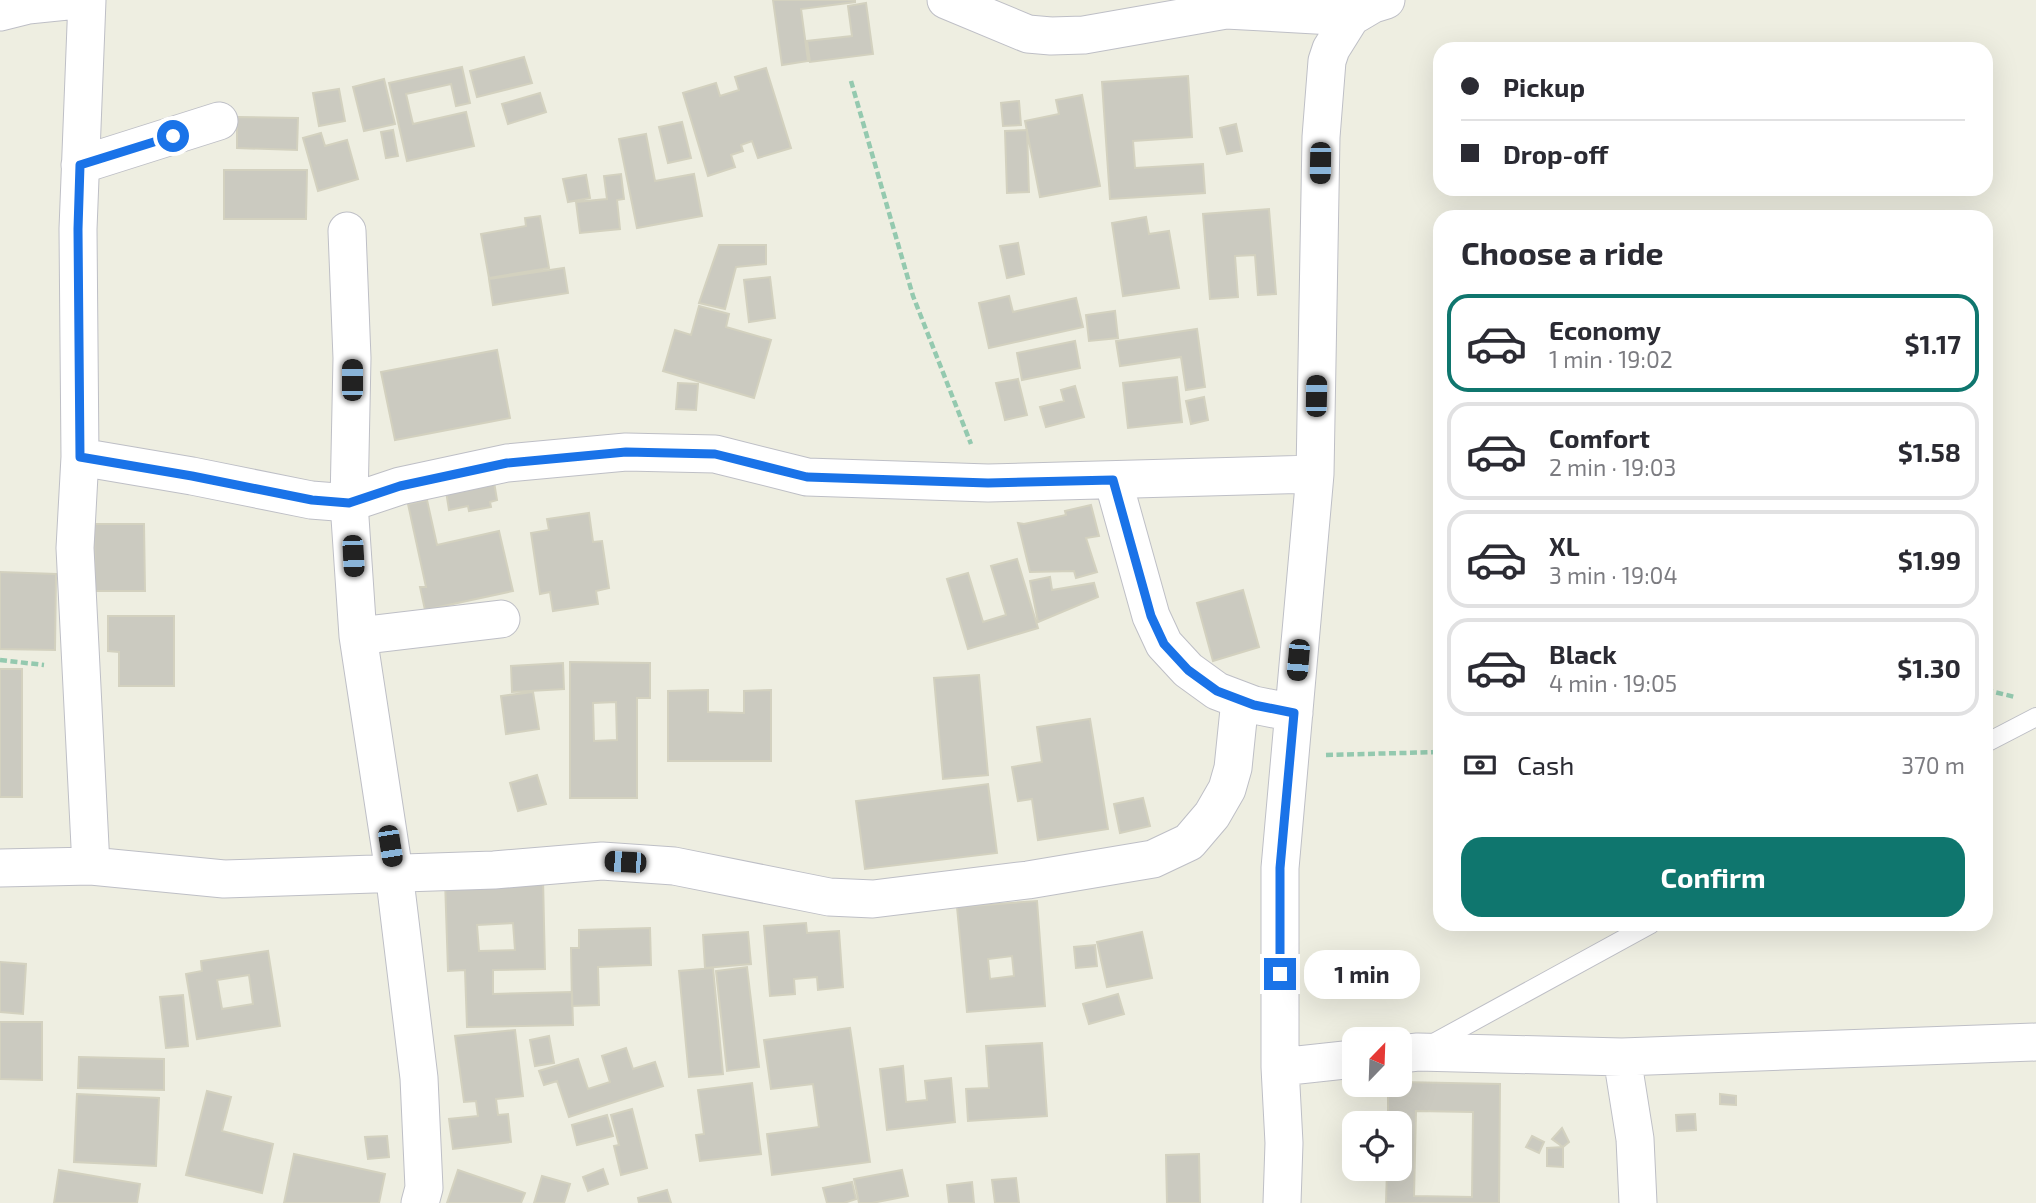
<!DOCTYPE html>
<html lang="en">
<head>
<meta charset="utf-8">
<style>
	body { margin:0; font-family:"Exo 2",sans-serif; background:#f2f2f3; color:#2b2b33; height:100vh; display:flex; flex-direction:column; font-size:26px; white-space:nowrap }
	* { box-sizing:border-box; margin:0 }
	p { font-size:23px; color:#7c7c81 }
	.icon { flex:none; width:38px; height:38px; fill:none; stroke:currentColor; stroke-width:2; stroke-linecap:round; stroke-linejoin:round }
	.map { position:relative; flex:1; overflow:hidden }
	.sheet { position:absolute; left:1433px; top:210px; width:560px; height:721px; display:flex; flex-direction:column; background:#fff; border-radius:21px; box-shadow:0 7px 28px #0002 }
	.sheet>* { flex:none }
	.hud { position:absolute; left:1433px; top:42px; width:560px; height:154px; border-radius:21px; box-shadow:0 7px 28px #0002; display:grid; align-content:center; height:154px; padding:0 28px; background:#fff }
	.needle { width:46px; rotate:23deg }
	.buttons { position:absolute; left:1342px; top:1027px; display:grid; gap:14px }
	.buttons a { display:grid; place-items:center; width:70px; height:70px; border-radius:14px; background:#fff; box-shadow:0 7px 28px #0002; font-size:35px }
	.end { position:absolute; width:32px; height:32px; margin:-16px; border:9px solid #1a73e8; background:#fff; box-shadow:0 0 0 4px #fff }
	.from { border-radius:50% }
	.bubble { position:absolute; height:49px; border-radius:21px; background:#fff; box-shadow:0 7px 28px #0002; font-size:23px; font-weight:700; line-height:49px; text-align:center }
	.car { position:absolute; width:21px; height:42px; margin:-21px -10px; border-radius:9px; box-shadow:0 0 5px 2px #0007; background:linear-gradient(#222 24%,#8ab4d8 0 40%,#222 0 76%,#8ab4d8 0 86%,#222 0) }
	.hud b { display:flex; align-items:center; gap:24px; height:66px; font-size:26px }
	.hud b+b { border-top:2px solid #e1e1e2 }
	.hud i { width:18px; height:18px; background:#2b2b33 }
	ul { padding:0; list-style:none }
	li { display:flex; align-items:center; gap:21px; height:98px; margin:0 14px 10px; padding:0 14px; border:4px solid #e1e1e2; border-radius:21px }
	li div { flex:1 }
	li b { display:block; font-size:26px }
	li em { font-style:normal; font-weight:700 }
	li.selected { border-color:#0f766e }
	li>.icon { width:63px; height:63px; stroke-width:1.5 }
	h2 { padding:0 28px; font-size:32px; line-height:84px }
	.pay { display:flex; align-items:center; gap:18px; height:77px; padding:0 28px; font-size:26px }
	.pay p { margin-inline-start:auto }
	.action { display:flex; gap:14px; margin-top:auto; padding:14px 28px }
	.action a { flex:1; height:80px; border-radius:21px; background:#0f766e; color:#fff; font-size:28px; font-weight:700; line-height:80px; text-align:center }
	.map>svg:first-child { display:block }
	.building { fill:#cbcac0; stroke:#d3d1bf; stroke-width:2; fill-rule:evenodd }
	.lines { fill:none; stroke-linecap:round; stroke-linejoin:round }
	.service-casing { stroke:#bebfc6; stroke-width:20 }
	.minor-casing { stroke:#bebfc6; stroke-width:39 }
	.path { stroke:#94c9af; stroke-width:4.5; stroke-dasharray:7 3.5; stroke-linecap:butt }
	.service { stroke:#fff; stroke-width:18 }
	.minor { stroke:#fff; stroke-width:37 }
	.route { stroke:#1a73e8; stroke-width:9 }
</style>
</head>
<body>
<div class="map">
<svg width="2036" height="1203" viewBox="0 0 2036 1203">
	<rect width="100%" height="100%" fill="#eeeee1"/>
	<path class="building" d="M773 0H855V2L801 9 808 61 782 65Z
		M866 3 873 54 810 62 807 41 852 36 848 6Z
		M524 57 532 83 477 97 470 71Z
		M462 67 470 103 456 106 451 84 406 94 413 124 466 112 474 146 407 161 389 83Z
		M766 68 791 148 758 158 752 141 741 145 743 151 731 155 735 167 708 176 683 93 716 83 720 96 739 90 735 77Z
		M1188 76 1192 137 1133 141 1135 168 1203 164 1205 193 1110 199 1102 82Z
		M384 79 395 124 364 131 353 87Z
		M339 89 345 121 319 126 313 93Z
		M540 93 546 112 508 124 502 104Z
		M1082 95 1100 186 1040 197 1025 121 1059 114 1056 100Z
		M1019 101 1021 125 1003 126 1001 103Z
		M237 117 298 118 297 150 237 148Z
		M682 122 691 158 668 163 659 127Z
		M1236 124 1242 151 1227 154 1220 128Z
		M393 130 398 156 386 158 381 132Z
		M1027 130 1029 192 1007 193 1005 131Z
		M321 133 325 146 347 140 358 179 318 191 303 138Z
		M646 134 655 181 694 174 702 216 637 228 619 139Z
		M224 170H307L306 219H224Z
		M621 174 624 199 617 200 620 229 580 233 576 202 607 199 604 176Z
		M586 175 590 198 568 202 563 179Z
		M1269 209 1276 294 1258 295 1255 255 1235 256 1238 297 1210 299 1203 214Z
		M540 216 549 268 489 278 481 234 526 226 525 218Z
		M1146 217 1149 234 1169 231 1179 288 1123 296 1112 223Z
		M1018 243 1024 274 1007 278 1000 246Z
		M719 245H766V264L736 267 725 309 699 303Z
		M564 268 568 293 493 305 489 279Z
		M770 277 775 318 749 322 744 280Z
		M1009 296 1013 312 1076 298 1083 327 989 348 979 303Z
		M699 306 729 314 726 327 771 340 754 398 663 371 675 330 691 335Z
		M1115 311 1118 338 1089 341 1086 315Z
		M1197 329 1205 387 1186 390 1181 357 1120 366 1116 341Z
		M1075 341 1080 368 1022 380 1017 353Z
		M497 350 510 418 395 440 381 372Z
		M1177 377 1182 422 1128 428 1123 383Z
		M1018 379 1027 415 1005 420 996 383Z
		M678 383 698 384 696 410 676 409Z
		M1075 386 1084 417 1046 427 1040 407 1064 401 1061 390Z
		M1204 397 1208 420 1191 424 1186 401Z
		M493 476 497 500 490 502 491 507 469 511 468 506 449 510 445 485Z
		M427 500 437 545 499 531 513 591 425 610 420 587H426L408 504Z
		M1091 505 1099 536 1086 538 1097 572 1076 578 1074 571 1030 572 1018 523 1024 524 1066 515 1065 511Z
		M589 513 593 542 602 541 609 588 596 591 598 604 553 611 550 592 540 594 531 533 549 530 547 519Z
		M94 524H144L145 591H95Z
		M1017 559 1038 628 968 649 947 579 968 573 983 622 1006 615 991 566Z
		M0 572 56 574 55 650 0 649Z
		M1050 577 1052 590 1094 583 1098 597 1038 622 1030 581Z
		M1243 590 1259 647 1213 661 1197 603Z
		M108 616H174V686H119V652L108 651Z
		M570 662 650 663V698H637V798H570ZM616 702 617 740 594 741 593 703Z
		M563 663 564 689 512 692 511 666Z
		M0 669H22V797H0Z
		M979 675 988 775 943 779 934 678Z
		M708 690V712L744 713V691L771 690V761H668V691Z
		M533 692 539 729 506 734 501 696Z
		M1090 719 1108 829 1038 840 1032 799 1018 801 1012 767 1042 762 1037 727Z
		M537 775 546 804 518 811 510 783Z
		M988 784 997 853 865 869 856 801Z
		M1143 798 1150 826 1120 833 1114 804Z
		M543 878 545 969 493 970V994L572 992 573 1025 467 1027 465 970 448 971 445 880ZM513 923 515 950 479 951 477 925Z
		M1037 901 1045 1006 967 1012 957 907ZM1012 956 1014 976 990 979 988 959Z
		M806 923 807 933 839 931 843 987 818 990 817 977 794 979 795 994 770 996 764 926Z
		M650 928 651 965 598 967 599 1005 572 1006 571 948H579V930Z
		M748 932 751 964 705 968 703 935Z
		M1142 932 1152 978 1107 987 1097 942Z
		M1095 945 1097 966 1076 968 1074 947Z
		M268 951 280 1026 197 1039 186 974 202 971 201 961ZM249 975 253 1004 222 1009 217 980Z
		M0 962 26 964 23 1014 0 1012Z
		M747 967 759 1067 727 1071 716 971Z
		M713 968 723 1074 689 1077 679 971Z
		M1118 994 1124 1014 1089 1024 1083 1004Z
		M183 995 188 1046 166 1048 160 997Z
		M0 1022H42V1080L0 1079Z
		M850 1028 870 1162 772 1175 767 1134 819 1127 813 1084 771 1089 764 1040Z
		M515 1030 523 1096 496 1099 498 1115 508 1114 511 1142 453 1149 449 1119 478 1116 476 1101 464 1102 455 1036Z
		M549 1036 554 1063 535 1066 530 1040Z
		M1042 1043 1047 1116 968 1121 966 1089 989 1088 986 1046Z
		M626 1048 633 1069 655 1062 663 1086 569 1117 557 1081 544 1085 539 1071 578 1059 588 1089 610 1082 602 1056Z
		M79 1057 164 1059V1090L78 1088Z
		M903 1066 906 1102 927 1100 925 1081 951 1078 955 1122 887 1130 880 1069Z
		M1400 1082 1500 1084 1499 1203H1386L1387 1169H1400V1124H1388V1085H1400ZM1416 1111 1473 1112 1472 1197 1414 1196Z
		M752 1083 761 1154 700 1161 696 1135 704 1134 698 1090Z
		M207 1091 231 1097 222 1131 273 1144 262 1193 186 1175Z
		M77 1094 159 1098 156 1166 74 1162Z
		M1720 1094 1736 1096V1105L1720 1104Z
		M632 1109 647 1168 621 1175 614 1146 619 1145 611 1115Z
		M1695 1114 1696 1130 1677 1131 1676 1115Z
		M607 1115 613 1136 577 1145 572 1125Z
		M1562 1128 1569 1142 1563 1147 1552 1139Z
		M387 1136 389 1157 368 1159 365 1137Z
		M1532 1136 1544 1142 1539 1153 1526 1147Z
		M1563 1147V1167L1547 1166V1148Z
		M294 1154 385 1174 379 1203H284Z
		M1199 1154 1200 1203H1167L1166 1155Z
		M603 1169 608 1184 588 1191 583 1177Z
		M59 1170 140 1184 137 1203H54Z
		M458 1170 525 1193 521 1203H447Z
		M902 1170 908 1196 872 1203H859L854 1179Z
		M542 1176 570 1184 564 1203H534Z
		M1016 1178 1019 1203H995L992 1180Z
		M852 1182 856 1199 844 1203H827L823 1188Z
		M972 1182 974 1203H949L947 1185Z
		M667 1190 671 1203H639L638 1198Z"/>
	<g class="lines">
		<g class="service-casing">
			<path id="service" d="M1986 743 2036 717
				M1430 1045 1651 924"/>
		</g>
		<g class="minor-casing">
			<path id="minor" d="M87 0 78 229 80 457 75 548 91 866
				M946 0 1028 34 1051 36 1084 35 1226 10 1351 17
				M0 12 28 5 77 0
				M80 165 219 121
				M347 231 352 358 349 503 358 636 394 872 419 1078 424 1188 420 1203
				M80 457 192 476 311 500 349 503 400 486 507 463 626 452 715 454 807 477 988 483 1315 474
				M1113 480 1151 616 1164 644 1188 670 1217 691 1254 705 1294 713
				M358 636 501 619
				M0 868 91 866 224 879 494 870 602 861 674 866 829 897 873 899 1028 880 1153 859 1189 842 1212 815 1227 789 1233 768 1240 700
				M1400 1054 1418 1052 1622 1057 2036 1042
				M1622 1057 1635 1139 1638 1203
				M1280 1067 1354 1059
				M1282 1203 1284 1143 1280 1067V868L1315 474 1321 137 1327 61 1331 49 1351 17 1373 4 1386 0"/>
		</g>
		<path class="path" d="M851 81 913 296 971 444
			M0 660 44 665
			M1986 690 2015 697
			M1326 755 1440 752"/>
		<use href="#service" class="service"/>
		<use href="#minor" class="minor"/>
	</g>
	<g class="lines">
		<path class="route" d="M173 136 80 165 78 229 80 457 192 476 312 500 349 503 400 486 507 463 626 452 715 454 807 477 988 483 1113 480 1151 616 1164 644 1188 670 1217 691 1254 705 1294 713 1280 868V974"/>
	</g>
</svg>
<div class="buttons">
<a><svg class="needle" viewBox="-14 -14 28 28"><path d="M0-13l5 13h-10z" fill="#e53935"/><path d="M0 13l5-13h-10z" fill="#7c7c81"/></svg></a>
<a><svg class="icon" aria-label="locate" viewBox="0 0 24 24"><circle cx="12" cy="12" r="6"/><path d="M12 2v4M12 18v4M2 12h4M18 12h4"/></svg></a>
</div>
<i class="end from" style="left:173px;top:136px"></i>
<i class="end" style="left:1280px;top:974px"></i>
<div class="bubble" style="left:1304px;top:950px;width:116px">1 min</div>
<i class="car" style="left:1320px;top:163px;rotate:181deg"></i>
<i class="car" style="left:352px;top:380px;rotate:0deg"></i>
<i class="car" style="left:1316px;top:396px;rotate:1deg"></i>
<i class="car" style="left:353px;top:556px;rotate:177deg"></i>
<i class="car" style="left:1298px;top:660px;rotate:185deg"></i>
<i class="car" style="left:390px;top:846px;rotate:171deg"></i>
<i class="car" style="left:625px;top:862px;rotate:273deg"></i>
<div class="hud">
<b><i class="from"></i>Pickup</b>
<b><i></i>Drop-off</b>
</div>
<section class="sheet">
<h2>Choose a ride</h2>
<ul>
<li class="selected"><svg class="icon" aria-label="car" viewBox="0 0 24 24"><path d="M5 17H2v-5l4-1 3-4h7l3 4 3 1v5h-3M9 17h6M6 11h13"/><circle cx="7" cy="17" r="2"/><circle cx="17" cy="17" r="2"/></svg><div><b>Economy</b><p>1 min · 19:02</p></div><em>$1.17</em></li>
<li><svg class="icon" aria-label="car" viewBox="0 0 24 24"><path d="M5 17H2v-5l4-1 3-4h7l3 4 3 1v5h-3M9 17h6M6 11h13"/><circle cx="7" cy="17" r="2"/><circle cx="17" cy="17" r="2"/></svg><div><b>Comfort</b><p>2 min · 19:03</p></div><em>$1.58</em></li>
<li><svg class="icon" aria-label="car" viewBox="0 0 24 24"><path d="M5 17H2v-5l4-1 3-4h7l3 4 3 1v5h-3M9 17h6M6 11h13"/><circle cx="7" cy="17" r="2"/><circle cx="17" cy="17" r="2"/></svg><div><b>XL</b><p>3 min · 19:04</p></div><em>$1.99</em></li>
<li><svg class="icon" aria-label="car" viewBox="0 0 24 24"><path d="M5 17H2v-5l4-1 3-4h7l3 4 3 1v5h-3M9 17h6M6 11h13"/><circle cx="7" cy="17" r="2"/><circle cx="17" cy="17" r="2"/></svg><div><b>Black</b><p>4 min · 19:05</p></div><em>$1.30</em></li>
</ul>
<div class="pay"><svg class="icon" aria-label="cash" viewBox="0 0 24 24"><path d="M3 7h18v10H3z"/><circle cx="12" cy="12" r="2"/></svg>Cash<p>370 m</p></div>
<div class="action"><a>Confirm</a></div>
</section>
</div>
</body>
</html>
